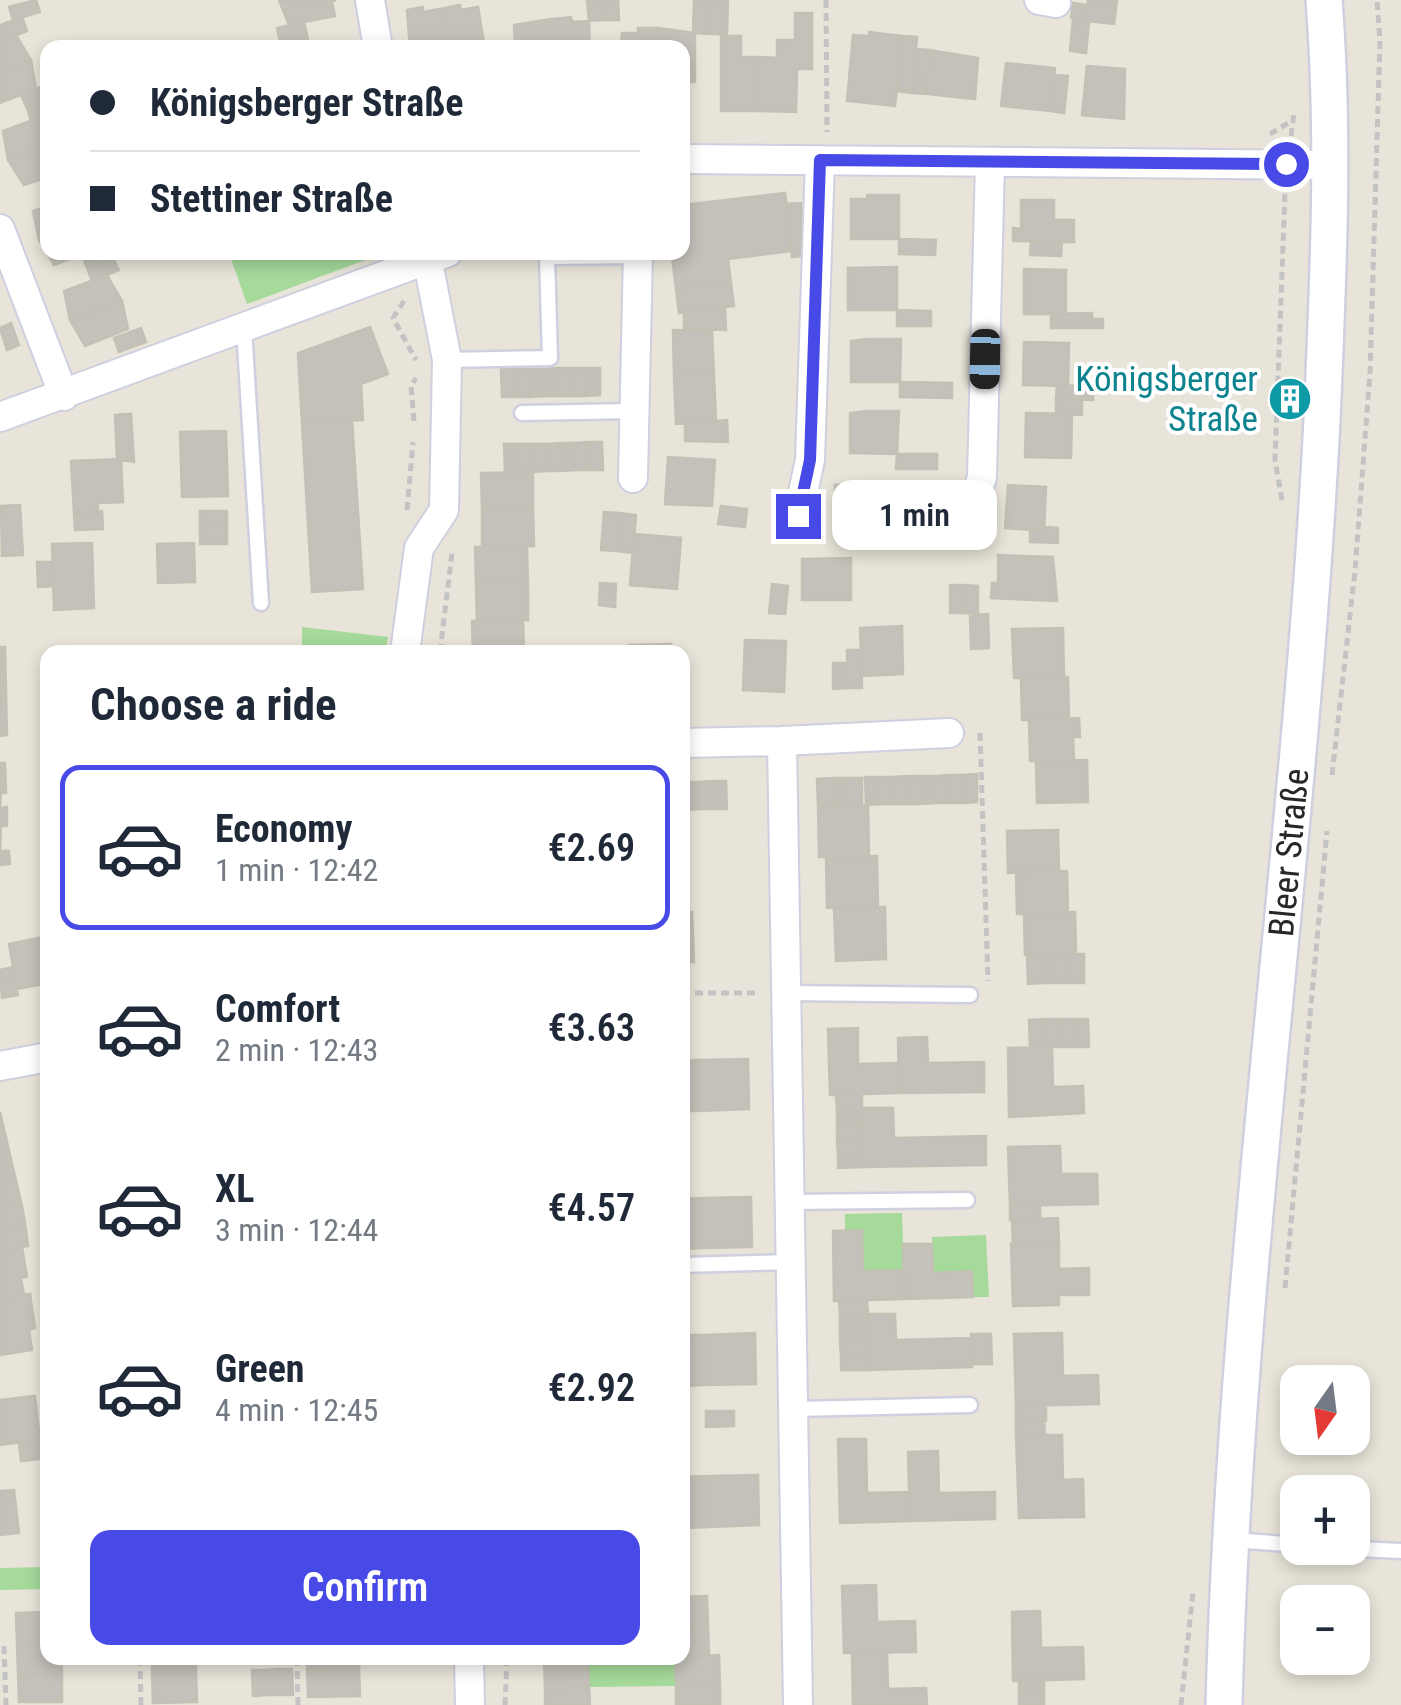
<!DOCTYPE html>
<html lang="en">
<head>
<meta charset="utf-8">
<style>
	body { margin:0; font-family:"Roboto Condensed",sans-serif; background:#f6f6f7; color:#1f2937; height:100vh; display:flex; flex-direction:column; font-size:38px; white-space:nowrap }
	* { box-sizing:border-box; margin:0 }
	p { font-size:32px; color:#747a83 }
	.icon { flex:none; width:55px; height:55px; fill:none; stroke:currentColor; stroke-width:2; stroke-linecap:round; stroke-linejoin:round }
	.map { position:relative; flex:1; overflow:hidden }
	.side { position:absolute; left:40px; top:645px; width:650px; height:1020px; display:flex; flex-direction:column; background:#fff; border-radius:20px; box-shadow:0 5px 15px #0003 }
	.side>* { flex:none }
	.banner { position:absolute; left:40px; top:40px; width:650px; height:220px; border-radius:20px; box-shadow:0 5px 15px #0003; display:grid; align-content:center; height:220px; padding:0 50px; background:#fff }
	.needle { width:65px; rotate:194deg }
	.controls { position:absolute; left:1280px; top:1365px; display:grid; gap:20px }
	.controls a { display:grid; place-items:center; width:90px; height:90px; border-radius:20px; background:#fff; box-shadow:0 5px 15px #0003; font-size:50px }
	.end { position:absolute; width:45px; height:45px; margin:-22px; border:12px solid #484ae7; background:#fff; box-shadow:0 0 0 5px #fff }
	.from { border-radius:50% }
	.bubble { position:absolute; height:70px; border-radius:20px; background:#fff; box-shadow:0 5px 15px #0003; font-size:32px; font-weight:600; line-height:70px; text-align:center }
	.car { position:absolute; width:30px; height:60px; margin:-30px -15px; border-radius:12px; box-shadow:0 0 8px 2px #0007; background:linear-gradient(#222 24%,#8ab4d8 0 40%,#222 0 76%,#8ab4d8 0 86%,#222 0) }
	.banner b { display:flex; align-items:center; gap:35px; height:95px; font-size:38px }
	.banner b+b { border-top:2px solid #e0e1e3 }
	.banner i { width:25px; height:25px; background:#1f2937 }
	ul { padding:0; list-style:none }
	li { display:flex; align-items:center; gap:30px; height:165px; margin:0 20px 15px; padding:0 30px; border:5px solid transparent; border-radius:20px }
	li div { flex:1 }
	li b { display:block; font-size:38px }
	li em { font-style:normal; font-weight:600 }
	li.selected { border-color:#484ae7 }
	li>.icon { width:90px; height:90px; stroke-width:1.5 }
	h2 { padding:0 50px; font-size:45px; line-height:120px }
	.action { display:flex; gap:20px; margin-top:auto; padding:20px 50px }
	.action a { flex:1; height:115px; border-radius:20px; background:#484ae7; color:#fff; font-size:40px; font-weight:600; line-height:115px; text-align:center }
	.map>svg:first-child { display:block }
	.green { fill:#a5da9b }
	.building { fill:#c3c1b9; stroke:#c3c0b4; stroke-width:2.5 }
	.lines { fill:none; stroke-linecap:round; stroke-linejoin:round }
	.service-casing { stroke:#cfcfdf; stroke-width:19 }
	.minor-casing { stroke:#cfcfdf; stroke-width:32 }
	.tertiary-casing { stroke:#cfcfdf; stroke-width:40 }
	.path { stroke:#c3c3c3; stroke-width:5; stroke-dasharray:8 5; stroke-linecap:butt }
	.service { stroke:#fff; stroke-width:14 }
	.minor { stroke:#fff; stroke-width:28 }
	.tertiary { stroke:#fff; stroke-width:35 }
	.route { stroke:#484ae7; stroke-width:12 }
	.labels { text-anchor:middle; stroke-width:8; stroke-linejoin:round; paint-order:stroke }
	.culture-label { font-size:35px; fill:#0d838f; stroke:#fff; text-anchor:end }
	.street-label { font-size:35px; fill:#272727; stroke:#fff }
</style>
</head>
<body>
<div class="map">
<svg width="1401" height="1705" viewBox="0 0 1401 1705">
	<rect width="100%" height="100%" fill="#e8e4d9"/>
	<path class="green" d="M229 253V252L384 253 247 304Z
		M302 627 388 637 386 652H302Z
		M902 1213 904 1270 863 1271 862 1231 845 1230V1214Z
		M986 1235 989 1297H973L972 1271 933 1273 932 1237Z
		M47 1567V1589L0 1590V1568Z
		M675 1658 676 1686 589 1687 588 1659Z"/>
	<path class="building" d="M36 0 40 12 13 20 9 7Z
		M279 0H336L332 2 335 16 289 25Z
		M587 0H601L602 20 589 21Z
		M601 0H618L619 20H602Z
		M694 0H709V34L693 33Z
		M709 0H728L727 34H709Z
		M1088 0H1117L1114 24 1086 21Z
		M1073 3 1088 5 1086 21 1071 18Z
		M460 5 461 10 478 7 485 48H447L440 9Z
		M423 7V12L440 9 447 48H410L407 10Z
		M795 13H812V69H797L796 112 759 111 760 57 777 58V40H795Z
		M22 17 27 31 1 41 0 25Z
		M571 17 572 22 589 21 590 48H553L551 19Z
		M551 19 553 48H515L514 25Z
		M1073 19 1089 22 1086 53 1070 51Z
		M304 22 307 35 280 41 277 28Z
		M638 28H658V48H621L622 33H638Z
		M658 28 695 33V82H682V48H658Z
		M869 32 903 36 895 106 847 101 853 35 869 36Z
		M16 35 31 60 0 72V41Z
		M307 35 310 48H272L271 43Z
		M721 36H741V57H760L759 111H721Z
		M903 36 917 37 912 93 896 91Z
		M916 49 929 50 927 94 912 93Z
		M929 50 978 58 975 99 927 94Z
		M31 60 36 89 0 103V72Z
		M1006 63 1055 68 1050 111 1001 106Z
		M1087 66 1125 69 1124 119 1082 115Z
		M1054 75 1068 76 1064 113 1050 111Z
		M48 84V99L27 108 21 95Z
		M48 99V114L31 121 27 108Z
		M46 115 48 145 8 160 3 131Z
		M48 145V177L24 185 8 160Z
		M785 193 792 251 728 259 731 283 676 289 672 256 682 252V205Z
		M867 195H899V239H851V199H867Z
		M1021 200H1054V220H1074V242L1013 241V228L1021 229Z
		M801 203 802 256 792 257 786 204Z
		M48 206V237L39 240 33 211Z
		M48 237V252H88L54 265 39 240Z
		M899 239 936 240 935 255 899 254Z
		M1031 241 1062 242 1061 256 1030 255Z
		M88 252H112L113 258 87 268 82 255Z
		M113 258 119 270 92 281 87 268Z
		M897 267V310H848V268Z
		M1024 269 1066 270V314H1024Z
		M107 275 122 301 70 320 64 291Z
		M731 283 734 306 679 313 676 289Z
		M122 301 128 329 85 346 70 320Z
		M725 307 726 330 684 329V312Z
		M897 310 931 311V326H897Z
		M1092 313V319H1103V328H1051V314Z
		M11 323 19 345 7 350 0 328Z
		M370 327 388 374 361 384 363 420 302 423 298 353Z
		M141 328 146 342 119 352 114 338Z
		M673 330 712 331 714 375 674 376Z
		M868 339H901L900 382H851V341Z
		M1024 342 1069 343 1068 386 1023 385Z
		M558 368H572V396H558Z
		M558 368V396H544V369Z
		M572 368H586V396H572Z
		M586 368H600V395L586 396Z
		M501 369H515L516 397H502Z
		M515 369H529L530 397H516Z
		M529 369H544V396L530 397Z
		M714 375 716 421 676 424 674 376Z
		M900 382 952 383V398L900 397Z
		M1094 385 1093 400 1056 399 1057 386Z
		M1286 388H1295L1294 410 1285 409Z
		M1056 399 1082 400V415L1056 414Z
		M867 411H899L897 454 850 453V413Z
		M1026 413 1072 414 1071 458 1025 457Z
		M123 414H131L134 462 117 459 115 415Z
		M352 420 363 589 312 592 302 423Z
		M727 420 728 442 685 441V424Z
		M226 431 228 496 182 497 180 432Z
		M588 442H602L603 470H588Z
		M588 442V470H575L574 443Z
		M560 443 561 471H547L546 444Z
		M560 443H574L575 470 561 471Z
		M504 444H518L519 472H505Z
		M518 444H532L533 472H519Z
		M532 444H546L547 471 533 472Z
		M897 454H937V469H896Z
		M668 457 715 460 712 506 665 504Z
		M121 459 123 502 98 503V512L74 513 71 461Z
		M533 472V508L482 509 481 473Z
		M883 483 882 526 834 525 835 485Z
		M1008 485 1046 487 1044 531 1005 528Z
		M20 505 23 555 2 556 1 506Z
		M721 506 747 509 745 527 718 524Z
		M533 508 534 546 482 547V509Z
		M102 511 103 529 75 530 74 513Z
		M200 511H227V527H200Z
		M604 512 619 513 616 551 601 550Z
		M619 513 636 515 633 553 616 551Z
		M200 527H227V544H200Z
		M1044 527 1058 528V543L1030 542V530Z
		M634 534 681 538 677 589 630 585Z
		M92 543 94 608 54 610 52 544Z
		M194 543 195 582 158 583 157 544Z
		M527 546 528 583 476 584 475 547Z
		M998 555 1053 557 1057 601 991 598 992 583H998Z
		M851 558V600H802V559Z
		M37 562H52L53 586 38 587Z
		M528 583V620L477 621 476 584Z
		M600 583 616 584 615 607 599 605Z
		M772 584 788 586 785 614 769 613Z
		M950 585H964V613H950Z
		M964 585 978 586V614L964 613Z
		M988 614 989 648 971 649 970 615Z
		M523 620 524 652H473L472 621Z
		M902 626 903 674 862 676 860 628Z
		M1063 628 1064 677 1014 678 1012 629Z
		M745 640 786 641 784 692 743 690Z
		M671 644V652H630L629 645Z
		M0 647H5L6 692H0Z
		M847 650H861L862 688H848Z
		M833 663H847L848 688 833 689Z
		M1068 677 1069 719 1022 720 1021 678Z
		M0 692H6L7 735 0 736Z
		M44 706H48V748H45Z
		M1079 718 1080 737H1073L1074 760 1030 761 1029 720Z
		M1087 760 1088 802 1037 803 1036 761Z
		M0 763H5L6 793H1L0 808Z
		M977 774V802L964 803 963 775Z
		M948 775 949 803H935V776Z
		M948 775H963L964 803H949Z
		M907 776V804H893L892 777Z
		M907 776H920L921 804H907Z
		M920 776H935V803L921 804Z
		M865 777H879L880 804 866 805Z
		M879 777H892L893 804H880Z
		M834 778H847L848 806H834Z
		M834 778V806H818L817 779Z
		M847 778H862V805L848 806Z
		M712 781H726L727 809H713Z
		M712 781 713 809H699L698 782Z
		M685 782H698L699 809 685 810Z
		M868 805 869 856 819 857 818 806Z
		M7 807V826H1L0 851V808Z
		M1058 830 1059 871 1008 873 1007 831Z
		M0 851H9L10 864 0 865Z
		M877 856 878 906 827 908 826 857Z
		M682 860H687L688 912H682Z
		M1067 871 1068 913 1017 914 1016 872Z
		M885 907 886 959 836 961 834 908Z
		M682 912H692L694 962H682Z
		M1075 912 1076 954 1025 955 1024 914Z
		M48 936V983L17 989 9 944Z
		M1055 954H1070V983H1056Z
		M1055 954 1056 983H1042L1041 955Z
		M1070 954H1084V983H1070Z
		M1027 955H1041L1042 983 1028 984Z
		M13 967 18 995 2 998 0 970Z
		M1044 1019H1059V1047H1044Z
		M1044 1019V1047L1030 1048 1029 1020Z
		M1059 1019H1073L1074 1047H1059Z
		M1073 1019H1088L1089 1047H1074Z
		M858 1028V1064L899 1063V1093L830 1095 828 1029Z
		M927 1037 928 1063 984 1062V1092L899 1093 898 1038Z
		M1052 1047 1053 1087 1083 1086 1084 1113 1009 1117 1008 1048Z
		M748 1059 749 1109 698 1111 697 1060Z
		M697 1060 698 1111H682V1061Z
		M862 1094V1112H837L836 1095Z
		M862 1108H893L894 1138 986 1136V1165L864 1167Z
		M0 1112 10 1155 0 1158Z
		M837 1112H862L863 1126H837Z
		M837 1126H863V1139L837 1140Z
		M863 1139V1153L838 1154 837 1140Z
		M1060 1146 1061 1174H1097L1098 1204 1010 1206 1008 1147Z
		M863 1153 864 1167 838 1168V1154Z
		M10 1155 22 1206 0 1210V1158Z
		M751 1197 752 1247 702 1248 701 1198Z
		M701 1198 702 1248 682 1249V1199Z
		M1040 1205V1219L1010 1220V1206Z
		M22 1206 25 1223 0 1229V1210Z
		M1058 1218 1059 1243 1013 1244 1012 1220Z
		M25 1223 28 1246 0 1250V1229Z
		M862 1230 863 1271 904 1270V1299L834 1301 833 1231Z
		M1059 1243V1269L1089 1268V1295H1059V1305L1013 1306 1011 1244Z
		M903 1244H932L933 1273 972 1271 973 1297 904 1299Z
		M22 1247 27 1277 21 1278 24 1295 0 1299V1250Z
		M30 1294 35 1328 29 1330 32 1350 0 1355V1299Z
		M867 1300 868 1314 840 1315 839 1301Z
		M868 1314H895L896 1340 971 1338 972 1367 869 1370Z
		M868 1314V1328H840V1315Z
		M840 1328H868V1342H840Z
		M755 1333 756 1384 705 1385 704 1335Z
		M1062 1333 1063 1376 1098 1375 1099 1404 1016 1406 1014 1334Z
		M971 1334H991L992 1364H972Z
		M682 1335H704L705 1385 682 1386Z
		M840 1342H868L869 1356H841Z
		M841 1356H869V1370H841Z
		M35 1396 40 1440 0 1445V1400Z
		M1046 1405V1421L1016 1422V1406Z
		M706 1411H734V1426L706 1427Z
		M1044 1421 1045 1435 1016 1436V1422Z
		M1045 1435H1062L1063 1480 1083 1479 1084 1517 1019 1518 1016 1436Z
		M48 1439V1458L21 1461 19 1442Z
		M838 1439H866L867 1493 909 1492 910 1521 840 1523Z
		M938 1451 939 1493 995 1492V1519L910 1521 908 1452Z
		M758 1475 759 1525 709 1527 708 1476Z
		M708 1476 709 1527 682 1528V1477Z
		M14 1490 19 1533 0 1535V1491Z
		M876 1585 877 1622 915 1621 916 1652 844 1653 842 1586Z
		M707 1596 708 1626 682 1627V1597Z
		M1040 1611 1041 1648 1083 1647 1084 1679 1013 1681 1012 1612Z
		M48 1612V1643L17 1644 16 1613Z
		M708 1626 709 1655 682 1656V1627Z
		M48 1643V1658H61L62 1672 18 1673 17 1644Z
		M887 1652 888 1689 926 1688 927 1705H853L852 1653Z
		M719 1655 720 1684 676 1686 675 1658Z
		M152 1658H196V1672L152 1673Z
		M307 1658H359V1669L307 1670Z
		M588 1659 589 1687 545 1689 544 1660Z
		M278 1669H292L293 1695H279Z
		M278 1669 279 1695H266L265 1670Z
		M359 1669 360 1696 308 1697 307 1670Z
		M252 1670H265L266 1695 253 1696Z
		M62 1672V1702H19L18 1673Z
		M196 1672 197 1702 153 1703 152 1673Z
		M1019 1680H1044V1693L1019 1694Z
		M720 1684V1705H676V1686Z
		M589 1687 590 1705H545V1689Z
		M1044 1693V1705H1019V1694Z"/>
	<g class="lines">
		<g class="service-casing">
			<path id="service" d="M244 328 261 603
				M447 360 550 358 547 257 638 256
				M522 413 634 411
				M785 993 970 995
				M790 1202 967 1200
				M682 1265 791 1262
				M795 1409 970 1405
				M1234 1540 1298 1545
				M1336 1548 1401 1551"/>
		</g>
		<g class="minor-casing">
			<path id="minor" d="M370 0 378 48
				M1039 0 1056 3
				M682 159 1329 165
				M0 229 64 396
				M0 417 448 252
				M633 478 638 252
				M970 515 982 477 990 162
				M798 516 810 460 820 160
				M405 652 419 548 444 510 447 360 426 252
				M782 741 949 733
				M682 743 782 741 798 1705
				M0 1066 48 1057
				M469 1658 470 1705"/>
		</g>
		<g class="tertiary-casing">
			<g id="tertiary">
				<path id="s1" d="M1224 1705C1235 1276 1300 849 1322 420 1328 281 1335 140 1324 0"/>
			</g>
		</g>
		<path class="path" d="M826 0 827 132
			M1270 134 1293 120
			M1291 136 1294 113
			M404 301 393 318 416 360
			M414 421 411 386 416 378
			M1282 500 1275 460 1285 192
			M407 510 413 442
			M440 652 452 553
			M980 733 988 981
			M1332 775 1355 571 1370 372 1380 41 1377 0
			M682 993H759
			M1285 1288 1327 831
			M4 1646 6 1705
			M140 1658 141 1705
			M297 1658 298 1705
			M505 1705 507 1658
			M1181 1705 1193 1592"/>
		<use href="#service" class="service"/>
		<use href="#minor" class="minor"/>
		<use href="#tertiary" class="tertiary"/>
	</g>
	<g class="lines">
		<path class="route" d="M798 516 810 460 820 160 1286 164"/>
	</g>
	<defs>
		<g id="building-disc" transform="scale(2.25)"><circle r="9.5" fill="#0f9aa8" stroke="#fff"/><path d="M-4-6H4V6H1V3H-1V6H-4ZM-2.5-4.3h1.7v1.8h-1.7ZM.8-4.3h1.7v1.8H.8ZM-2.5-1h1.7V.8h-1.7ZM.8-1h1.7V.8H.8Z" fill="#fff"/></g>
	</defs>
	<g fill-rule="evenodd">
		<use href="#building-disc" x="1290" y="399"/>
	</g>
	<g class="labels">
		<g class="culture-label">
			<text x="1258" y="391">Königsberger<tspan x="1258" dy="40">Straße</tspan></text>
		</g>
		<g class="street-label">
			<text dy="12" stroke="none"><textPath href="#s1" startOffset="855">Bleer Straße</textPath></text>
		</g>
	</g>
</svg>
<div class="controls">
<a><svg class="needle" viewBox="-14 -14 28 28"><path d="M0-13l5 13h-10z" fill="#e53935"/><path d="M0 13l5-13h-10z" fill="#747a83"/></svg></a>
<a>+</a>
<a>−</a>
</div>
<i class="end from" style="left:1286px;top:164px"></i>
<i class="end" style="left:798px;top:516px"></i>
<div class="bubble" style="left:832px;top:480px;width:165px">1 min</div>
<i class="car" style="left:985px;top:359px;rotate:181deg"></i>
<div class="banner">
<b><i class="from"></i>Königsberger Straße</b>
<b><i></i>Stettiner Straße</b>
</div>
<section class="side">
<h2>Choose a ride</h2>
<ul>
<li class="selected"><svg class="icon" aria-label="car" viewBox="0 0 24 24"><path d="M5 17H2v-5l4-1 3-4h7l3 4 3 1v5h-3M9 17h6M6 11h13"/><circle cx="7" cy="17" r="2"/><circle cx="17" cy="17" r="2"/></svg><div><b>Economy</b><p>1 min · 12:42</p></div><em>€2.69</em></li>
<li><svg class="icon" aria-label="car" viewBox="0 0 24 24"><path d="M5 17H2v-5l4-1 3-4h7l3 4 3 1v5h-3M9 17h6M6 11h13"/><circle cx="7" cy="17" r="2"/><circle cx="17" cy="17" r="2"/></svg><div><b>Comfort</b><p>2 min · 12:43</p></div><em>€3.63</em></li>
<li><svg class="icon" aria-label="car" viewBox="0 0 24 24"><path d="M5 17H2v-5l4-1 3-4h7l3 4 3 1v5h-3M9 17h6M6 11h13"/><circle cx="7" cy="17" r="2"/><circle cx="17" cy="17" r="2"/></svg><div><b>XL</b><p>3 min · 12:44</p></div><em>€4.57</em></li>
<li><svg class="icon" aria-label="car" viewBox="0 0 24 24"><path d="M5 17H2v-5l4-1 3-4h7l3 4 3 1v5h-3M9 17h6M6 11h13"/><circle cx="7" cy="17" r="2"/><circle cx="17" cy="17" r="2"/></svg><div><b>Green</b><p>4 min · 12:45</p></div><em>€2.92</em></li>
</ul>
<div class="action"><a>Confirm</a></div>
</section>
</div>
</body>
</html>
